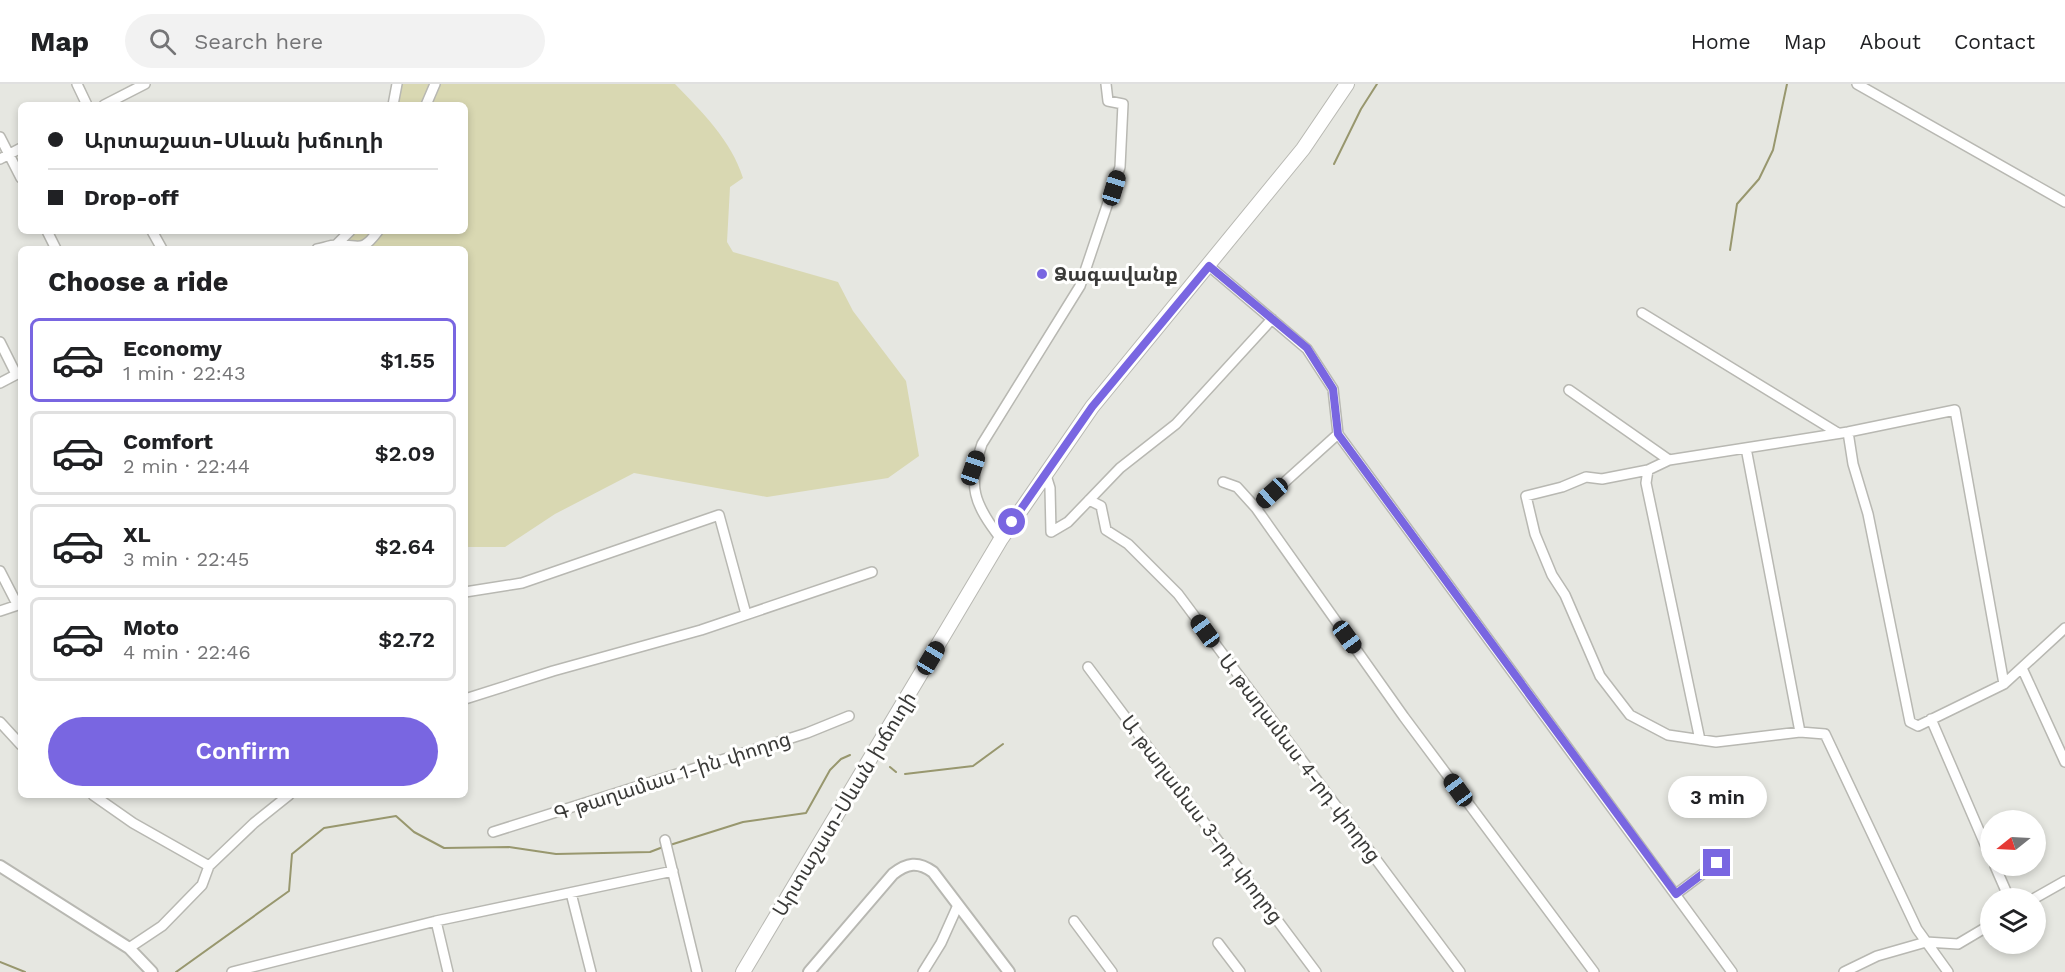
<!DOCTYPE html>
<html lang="en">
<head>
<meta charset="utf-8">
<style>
	body { margin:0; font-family:"Work Sans","Noto Sans Armenian",sans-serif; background:#f2f2f2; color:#202124; height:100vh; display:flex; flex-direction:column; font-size:22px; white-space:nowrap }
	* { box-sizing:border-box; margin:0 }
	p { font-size:20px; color:#757577 }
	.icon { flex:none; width:33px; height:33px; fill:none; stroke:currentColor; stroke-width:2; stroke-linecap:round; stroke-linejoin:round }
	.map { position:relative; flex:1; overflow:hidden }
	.sheet { position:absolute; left:18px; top:162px; width:450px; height:552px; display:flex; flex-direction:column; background:#fff; border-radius:9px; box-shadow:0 3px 9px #0003 }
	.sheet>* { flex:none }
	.guide { position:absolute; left:18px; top:18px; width:450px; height:132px; border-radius:9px; box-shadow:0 3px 9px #0003; display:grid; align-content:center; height:132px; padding:0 30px; background:#fff }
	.needle { width:39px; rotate:252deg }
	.fabs { position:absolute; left:1980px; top:726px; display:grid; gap:12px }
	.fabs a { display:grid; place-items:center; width:66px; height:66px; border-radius:50%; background:#fff; box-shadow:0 3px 9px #0003; font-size:30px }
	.end { position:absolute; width:27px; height:27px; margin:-14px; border:8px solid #7966e1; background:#fff; box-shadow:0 0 0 3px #fff }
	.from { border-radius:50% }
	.bubble { position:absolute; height:42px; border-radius:21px; background:#fff; box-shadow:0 3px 9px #0003; font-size:20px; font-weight:600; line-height:42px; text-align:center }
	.car { position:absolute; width:18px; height:36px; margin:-18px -9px; border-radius:8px; box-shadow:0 0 4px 2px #0007; background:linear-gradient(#222 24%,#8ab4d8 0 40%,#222 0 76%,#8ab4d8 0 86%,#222 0) }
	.guide b { display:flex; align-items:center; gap:21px; height:57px; font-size:22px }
	.guide b+b { border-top:2px solid #e0e0e0 }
	.guide i { width:15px; height:15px; background:#202124 }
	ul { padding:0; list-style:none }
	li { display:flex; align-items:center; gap:18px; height:84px; margin:0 12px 9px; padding:0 18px; border:3px solid #e0e0e0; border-radius:9px }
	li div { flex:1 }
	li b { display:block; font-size:22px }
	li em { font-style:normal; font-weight:600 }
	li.on { border-color:#7966e1 }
	li>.icon { width:54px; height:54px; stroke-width:1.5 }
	h2 { padding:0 30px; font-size:27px; line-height:72px }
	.action { display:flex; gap:12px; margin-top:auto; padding:12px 30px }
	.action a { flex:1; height:69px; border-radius:36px; background:#7966e1; color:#fff; font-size:24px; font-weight:600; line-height:69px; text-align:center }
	header { display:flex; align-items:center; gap:36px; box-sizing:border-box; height:84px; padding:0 30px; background:#fff; border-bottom:2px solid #e0e0e0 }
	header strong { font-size:28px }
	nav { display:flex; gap:33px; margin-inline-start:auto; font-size:21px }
	.search { width:420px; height:54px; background:#f2f2f2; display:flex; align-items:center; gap:15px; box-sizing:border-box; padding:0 21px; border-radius:33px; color:#757577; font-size:22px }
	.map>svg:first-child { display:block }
	.green { fill:#d9d8b2 }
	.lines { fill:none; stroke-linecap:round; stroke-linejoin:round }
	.stream { stroke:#98976e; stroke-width:2 }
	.minor-casing { stroke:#b8b8b2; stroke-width:12 }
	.tertiary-casing { stroke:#b8b8b2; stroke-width:14 }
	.primary-casing { stroke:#b8b8b2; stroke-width:16 }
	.minor { stroke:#fff; stroke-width:9 }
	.tertiary { stroke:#fff; stroke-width:10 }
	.primary { stroke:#fff; stroke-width:14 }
	.route { stroke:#7966e1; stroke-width:8 }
	.poi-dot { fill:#7966e1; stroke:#fffffe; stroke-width:2 }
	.labels { text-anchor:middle; stroke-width:6; stroke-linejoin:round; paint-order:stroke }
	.poi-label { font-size:20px; font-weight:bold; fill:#3a3a38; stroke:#fffffe; text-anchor:start }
	.street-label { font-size:20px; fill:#3a3a38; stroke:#fffffe }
</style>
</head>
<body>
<header>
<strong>Map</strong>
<div class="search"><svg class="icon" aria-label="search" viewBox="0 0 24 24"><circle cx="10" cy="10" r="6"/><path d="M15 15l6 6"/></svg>Search here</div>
<nav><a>Home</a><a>Map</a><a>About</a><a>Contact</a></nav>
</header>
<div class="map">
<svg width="2065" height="888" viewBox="0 0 2065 888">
	<rect width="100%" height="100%" fill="#e6e7e1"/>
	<path class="green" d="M402 0H675C702 28 731 56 743 94L730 103 727 158 733 168 838 198 853 227 906 297 919 372 888 394 767 413 634 389 555 430 505 463H465V165H336L355 147H465V21H395Z"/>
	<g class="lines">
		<path class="stream" d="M1334 80 1361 25 1377 0
			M1730 166 1737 120 1759 95 1773 66 1787 0
			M890 683 896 688
			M905 690 973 682 1003 660
			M670 761 743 738 806 729 830 686 841 675 850 671
			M0 878 25 888
			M176 888 289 807 292 770 324 744 396 732 414 748 444 764 509 763 556 770 650 768 663 763"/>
		<g class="minor-casing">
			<path id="minor" d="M77 0 87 21
				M1857 0 2065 118
				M104 21 145 0
				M393 21 397 0
				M426 21 435 0
				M0 53 21 94
				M0 75 21 64
				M47 147 56 165
				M152 147 162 165
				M336 161 350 147
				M317 165C323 164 330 161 336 161 360 160 361 170 378 147
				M1209 182 1307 265 1333 305 1338 350 1732 888
				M1642 229 1838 349
				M0 258 16 290
				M0 299 21 288
				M1569 306 1669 376
				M1848 348 1853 380 1868 430 1910 638 1918 642 2004 600 2065 544
				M1746 364 1800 648
				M1648 386 1646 399 1700 656
				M1045 388 1050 404 1051 448 1068 438 1120 384 1176 340 1272 235
				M1223 398 1237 403 1256 424 1404 633 1594 888
				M1089 416 1101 422 1106 446 1128 460 1178 510 1460 888
				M1256 424 1338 350
				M1001 455C974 420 967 402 982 360L1080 202 1120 83 1123 20 1108 17 1106 0
				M0 487 17 520
				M465 508 522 499 719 431 746 530
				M0 527 21 520
				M1088 583 1316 888
				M2022 584 2065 678
				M465 615 553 587 701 546 872 488
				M1931 635 1990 772
				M0 638 21 661
				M93 711 133 739 209 782
				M493 748 807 649 849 632
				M665 756 697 888
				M1995 782 2009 814
				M571 809 591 888
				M1676 810 1717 779
				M2035 814 2065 797
				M436 837 448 888
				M1074 837 1112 888
				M1218 859 1240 888
				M129 864 162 842 202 801 209 782 254 739 289 711
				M232 888 436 837 673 787
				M923 888 941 859 958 821
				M1844 888 1877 872 1926 858 1958 860 1990 841
				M1948 888 1917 845 1825 650 1800 648 1716 658 1668 651 1630 631 1600 592 1565 511 1552 491 1535 450 1526 412 1562 403 1586 393 1602 395 1648 386 1669 376 1848 348 1955 326 2004 600"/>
		</g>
		<g class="tertiary-casing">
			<path id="tertiary" d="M0 782 129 864 152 888
				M809 888 893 790C907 779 918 777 933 788L1009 888"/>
		</g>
		<g class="primary-casing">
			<path id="primary" d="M743 888 1001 455 1092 323 1303 65 1347 0"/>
		</g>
		<use href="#minor" class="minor"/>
		<use href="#tertiary" class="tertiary"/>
		<use href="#primary" class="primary"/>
	</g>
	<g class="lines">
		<path class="route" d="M1012 438 1092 323 1209 182 1307 264 1333 305 1338 350 1676 810 1717 779"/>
	</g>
	<circle class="poi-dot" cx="1042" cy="190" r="6"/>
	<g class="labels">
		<g class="poi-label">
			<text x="1054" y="197">Ձագավանք</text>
		</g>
		<g class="street-label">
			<text transform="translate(1300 674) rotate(53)" y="7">Ա թաղամաս 4-րդ փողոց</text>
			<text transform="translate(672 692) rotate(-18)" y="7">Գ թաղամաս 1-ին փողոց</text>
			<text transform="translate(844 720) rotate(-59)" y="7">Արտաշատ-Սևան խճուղի</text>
			<text transform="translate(1202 735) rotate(53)" y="7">Ա թաղամաս 3-րդ փողոց</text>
		</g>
	</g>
</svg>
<div class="fabs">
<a><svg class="needle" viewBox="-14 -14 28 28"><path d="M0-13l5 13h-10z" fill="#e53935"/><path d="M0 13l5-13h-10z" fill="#757577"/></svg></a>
<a><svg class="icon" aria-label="layers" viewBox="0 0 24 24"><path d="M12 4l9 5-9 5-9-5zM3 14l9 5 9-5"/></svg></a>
</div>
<i class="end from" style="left:1012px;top:438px"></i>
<i class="end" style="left:1717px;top:779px"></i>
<div class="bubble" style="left:1668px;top:692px;width:99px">3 min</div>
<i class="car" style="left:1114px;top:104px;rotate:17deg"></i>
<i class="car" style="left:973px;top:384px;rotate:19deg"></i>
<i class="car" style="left:1272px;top:409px;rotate:228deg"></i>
<i class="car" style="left:1205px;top:547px;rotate:324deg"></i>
<i class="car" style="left:1347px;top:553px;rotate:144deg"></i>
<i class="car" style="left:931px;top:574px;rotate:31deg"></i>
<i class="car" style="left:1458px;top:706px;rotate:324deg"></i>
<div class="guide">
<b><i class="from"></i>Արտաշատ-Սևան խճուղի</b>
<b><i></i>Drop-off</b>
</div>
<section class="sheet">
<h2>Choose a ride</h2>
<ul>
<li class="on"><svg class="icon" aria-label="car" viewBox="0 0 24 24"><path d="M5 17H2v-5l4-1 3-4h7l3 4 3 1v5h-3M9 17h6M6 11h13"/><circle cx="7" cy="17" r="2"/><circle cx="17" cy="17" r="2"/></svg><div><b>Economy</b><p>1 min · 22:43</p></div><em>$1.55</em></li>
<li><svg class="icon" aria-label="car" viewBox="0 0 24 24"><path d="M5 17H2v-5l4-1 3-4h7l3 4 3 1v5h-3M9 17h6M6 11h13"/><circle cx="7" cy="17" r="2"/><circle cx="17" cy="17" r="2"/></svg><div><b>Comfort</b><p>2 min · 22:44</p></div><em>$2.09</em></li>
<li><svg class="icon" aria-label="car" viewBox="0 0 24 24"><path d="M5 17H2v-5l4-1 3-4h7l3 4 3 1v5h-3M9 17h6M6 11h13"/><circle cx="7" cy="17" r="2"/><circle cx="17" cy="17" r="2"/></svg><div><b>XL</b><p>3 min · 22:45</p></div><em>$2.64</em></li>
<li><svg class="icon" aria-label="car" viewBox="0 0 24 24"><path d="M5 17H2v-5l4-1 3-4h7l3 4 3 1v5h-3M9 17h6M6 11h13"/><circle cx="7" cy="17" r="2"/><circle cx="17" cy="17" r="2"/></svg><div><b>Moto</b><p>4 min · 22:46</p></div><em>$2.72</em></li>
</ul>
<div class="action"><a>Confirm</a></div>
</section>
</div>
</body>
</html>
